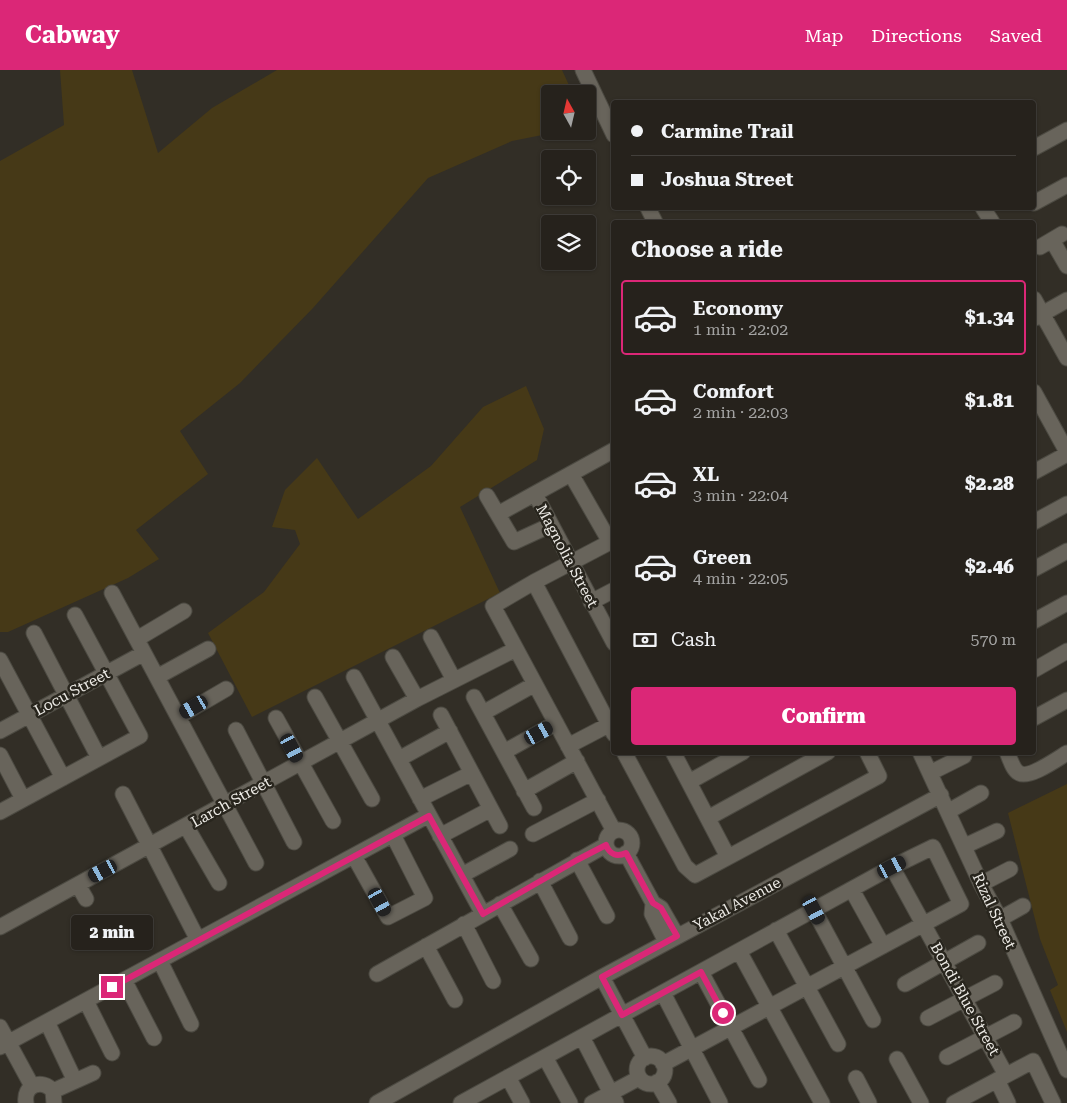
<!DOCTYPE html>
<html lang="en">
<head>
<meta charset="utf-8">
<style>
	body { margin:0; font-family:"Roboto Serif",serif; background:#2e2a25; color:#f1f3f6; height:100vh; display:flex; flex-direction:column; font-size:19px; white-space:nowrap }
	* { box-sizing:border-box; margin:0 }
	p { font-size:16px; color:#a4a4a3 }
	.icon { flex:none; width:28px; height:28px; fill:none; stroke:currentColor; stroke-width:2; stroke-linecap:round; stroke-linejoin:round }
	.map { position:relative; flex:1; overflow:hidden }
	.side { position:absolute; left:611px; top:150px; width:425px; height:535px; display:flex; flex-direction:column; background:#26221c; border-radius:5px; box-shadow:0 1px 4px #0004,0 0 0 1px #423f3b }
	.side>* { flex:none }
	.top-card { position:absolute; left:611px; top:30px; width:425px; height:110px; border-radius:5px; box-shadow:0 1px 4px #0004,0 0 0 1px #423f3b; display:grid; align-content:center; height:110px; padding:0 20px; background:#26221c }
	.needle { width:32px; rotate:352deg }
	.buttons { position:absolute; left:541px; top:15px; display:grid; gap:10px }
	.buttons a { display:grid; place-items:center; width:55px; height:55px; border-radius:5px; background:#26221c; box-shadow:0 1px 4px #0004,0 0 0 1px #423f3b; font-size:25px }
	.end { position:absolute; width:22px; height:22px; margin:-11px; border:6px solid #db2777; background:#fff; box-shadow:0 0 0 2px #fff }
	.from { border-radius:50% }
	.bubble { position:absolute; height:35px; border-radius:5px; background:#26221c; box-shadow:0 1px 4px #0004,0 0 0 1px #423f3b; font-size:16px; font-weight:800; line-height:35px; text-align:center }
	.car { position:absolute; width:15px; height:30px; margin:-15px -8px; border-radius:6px; box-shadow:0 0 4px 1px #0007; background:linear-gradient(#222 24%,#8ab4d8 0 40%,#222 0 76%,#8ab4d8 0 86%,#222 0) }
	.top-card b { display:flex; align-items:center; gap:18px; height:48px; font-size:19px }
	.top-card b+b { border-top:1px solid #423f3b }
	.top-card i { width:12px; height:12px; background:#f1f3f6 }
	ul { padding:0; list-style:none }
	li { display:flex; align-items:center; gap:15px; height:75px; margin:0 10px 8px; padding:0 10px; border:2px solid transparent; border-radius:5px }
	li div { flex:1 }
	li b { display:block; font-size:19px }
	li em { font-style:normal; font-weight:800 }
	li.active { border-color:#db2777 }
	li>.icon { width:45px; height:45px; stroke-width:1.5 }
	h2 { padding:0 20px; font-size:22px; line-height:60px }
	.pay { display:flex; align-items:center; gap:12px; height:55px; padding:0 20px; font-size:19px }
	.pay p { margin-inline-start:auto }
	.button { display:flex; gap:10px; margin-top:auto; padding:10px 20px }
	.button a { flex:1; height:58px; border-radius:5px; background:#db2777; color:#fff; font-size:20px; font-weight:800; line-height:58px; text-align:center }
	header { display:flex; align-items:center; gap:30px; box-sizing:border-box; height:70px; padding:0 25px; background:#db2777; color:#fff }
	header strong { font-size:24px }
	nav { display:flex; gap:28px; margin-inline-start:auto; font-size:18px }
	.map>svg:first-child { display:block }
	.green { fill:#463917 }
	.lines { fill:none; stroke-linecap:round; stroke-linejoin:round }
	.minor-casing { stroke:#4c4a42; stroke-width:17 }
	.minor { stroke:#68645b; stroke-width:15 }
	.route { stroke:#db2777; stroke-width:6 }
	.labels { text-anchor:middle; stroke-width:5; stroke-linejoin:round; paint-order:stroke }
	.street-label { font-size:15px; fill:#eceae5; stroke:#28251d }
</style>
</head>
<body>
<header>
<strong>Cabway</strong>
<nav><a>Map</a><a>Directions</a><a>Saved</a></nav>
</header>
<div class="map">
<svg width="1067" height="1033" viewBox="0 0 1067 1033">
	<rect width="100%" height="100%" fill="#322e26"/>
	<path class="green" d="M60 0H132L158 83 212 38 277 0H562L573 24H550V61H562L512 71 428 108 313 238 240 313 180 361 208 404 136 460 159 489 128 508 8 562H0V91L64 55Z
		M526 316 544 359 537 390 460 437 500 523 252 647 208 563 264 522 300 474 295 460 272 457 285 420 317 388 358 449 431 396 483 337Z
		M1067 714V962L1050 920 1058 915 1040 869 1008 743Z"/>
	<g class="lines">
		<g class="minor-casing">
			<path id="minor" d="M583 0 614 65
				M1034 78 1067 60
				M1034 133 1067 115
				M648 138 655 152
				M983 138 992 152
				M1052 170 1067 196
				M1040 177 1062 164
				M1034 229 1067 288
				M1035 248 1067 230
				M1034 322 1067 382
				M1034 402 1067 384
				M571 404 610 472
				M535 424 614 573
				M487 426 514 472 551 455
				M498 444 614 380
				M1034 452 1067 434
				M614 470 534 512 493 536 614 761
				M1034 499 1067 481
				M534 512 614 664
				M112 523 256 793
				M591 532 614 520
				M1034 551 1067 533
				M34 563 99 688
				M431 567 454 610
				M137 569 184 541
				M393 587 417 629
				M0 590 63 708
				M1034 600 1067 581
				M157 607 208 579
				M354 607 483 844
				M315 627 372 729
				M474 627 534 738
				M483 643 535 614
				M441 645 500 756
				M178 647 226 619
				M276 648 333 751
				M1034 648 1067 630
				M236 660 294 772
				M0 661 144 583
				M568 676 614 652
				M504 682 556 653
				M624 682 685 796 695 805 879 706 867 682
				M673 682 728 787
				M920 682 981 814 1000 849 1067 1000
				M1007 682C1010 689 1013 700 1019 703 1029 709 1057 689 1067 683
				M0 685 23 729
				M399 689 450 661
				M930 703 964 686
				M689 712 743 682
				M524 721 577 691
				M123 724 198 870
				M420 729 472 703
				M949 741 981 723
				M0 742 140 666 75 545
				M708 748 828 682
				M186 756 219 813
				M606 773a13 13 0 1 1 26 0a13 13 0 1 1-26 0Z
				M533 764 598 730
				M440 766 491 739
				M965 776 997 761
				M626 783 653 833 661 838 677 866
				M354 786 388 847 425 828 393 765
				M577 790 607 846
				M892 797 1006 1005
				M462 805 510 779
				M540 811 570 868
				M981 814 1010 799
				M78 815 86 829
				M852 820 883 876
				M653 833 652 844 666 872
				M500 834 531 889
				M814 840 873 950
				M1000 849 1023 836
				M464 854 493 911
				M0 857 417 629 516 579
				M776 860 838 974
				M426 876 455 930
				M739 881 822 1033
				M160 891 191 954
				M701 902 759 1010
				M377 904 606 775
				M602 907 645 988
				M124 910 154 968
				M905 914 978 873
				M663 923 720 1033
				M86 931 112 983
				M928 948 995 913
				M47 952 75 1011
				M0 957 32 1016
				M582 967 616 1033
				M0 977 429 745
				M637 1000a14 14 0 1 1 28 0a14 14 0 1 1-28 0Z
				M545 987 570 1033
				M947 987 1014 952
				M897 989 921 1033
				M508 1007 522 1033
				M856 1008 869 1033
				M997 1010 1008 1033
				M657 1012 669 1033
				M53 1021 93 1003
				M26 1033C23 1015 42 1008 53 1021L54 1033
				M377 1033 602 907 941 725
				M461 1033 892 797 933 777 961 834 663 994
				M592 1033 639 1008
				M954 1033 1033 991 1053 1033"/>
		</g>
		<use href="#minor" class="minor"/>
	</g>
	<g class="lines">
		<path class="route" d="M112 917 429 746 483 844 577 790 606 775C610 785 617 787 626 783L653 833 661 838 677 866 602 907 622 945 701 902 723 943"/>
	</g>
	<g class="labels">
		<g class="street-label">
			<text transform="translate(567 486) rotate(62)" y="5">Magnolia Street</text>
			<text transform="translate(72 622) rotate(-28)" y="5">Locu Street</text>
			<text transform="translate(231 732) rotate(-29)" y="5">Larch Street</text>
			<text transform="translate(737 834) rotate(-28)" y="5">Yakal Avenue</text>
			<text transform="translate(994 841) rotate(65)" y="5">Rizal Street</text>
			<text transform="translate(965 929) rotate(61)" y="5">Bondi Blue Street</text>
		</g>
	</g>
</svg>
<div class="buttons">
<a><svg class="needle" viewBox="-14 -14 28 28"><path d="M0-13l5 13h-10z" fill="#e53935"/><path d="M0 13l5-13h-10z" fill="#a4a4a3"/></svg></a>
<a><svg class="icon" aria-label="locate" viewBox="0 0 24 24"><circle cx="12" cy="12" r="6"/><path d="M12 2v4M12 18v4M2 12h4M18 12h4"/></svg></a>
<a><svg class="icon" aria-label="layers" viewBox="0 0 24 24"><path d="M12 4l9 5-9 5-9-5zM3 14l9 5 9-5"/></svg></a>
</div>
<i class="end from" style="left:723px;top:943px"></i>
<i class="end" style="left:112px;top:917px"></i>
<div class="bubble" style="left:71px;top:845px;width:82px">2 min</div>
<i class="car" style="left:194px;top:637px;rotate:240deg"></i>
<i class="car" style="left:539px;top:663px;rotate:61deg"></i>
<i class="car" style="left:292px;top:678px;rotate:152deg"></i>
<i class="car" style="left:892px;top:797px;rotate:63deg"></i>
<i class="car" style="left:103px;top:801px;rotate:242deg"></i>
<i class="car" style="left:380px;top:832px;rotate:151deg"></i>
<i class="car" style="left:814px;top:840px;rotate:152deg"></i>
<div class="top-card">
<b><i class="from"></i>Carmine Trail</b>
<b><i></i>Joshua Street</b>
</div>
<section class="side">
<h2>Choose a ride</h2>
<ul>
<li class="active"><svg class="icon" aria-label="car" viewBox="0 0 24 24"><path d="M5 17H2v-5l4-1 3-4h7l3 4 3 1v5h-3M9 17h6M6 11h13"/><circle cx="7" cy="17" r="2"/><circle cx="17" cy="17" r="2"/></svg><div><b>Economy</b><p>1 min · 22:02</p></div><em>$1.34</em></li>
<li><svg class="icon" aria-label="car" viewBox="0 0 24 24"><path d="M5 17H2v-5l4-1 3-4h7l3 4 3 1v5h-3M9 17h6M6 11h13"/><circle cx="7" cy="17" r="2"/><circle cx="17" cy="17" r="2"/></svg><div><b>Comfort</b><p>2 min · 22:03</p></div><em>$1.81</em></li>
<li><svg class="icon" aria-label="car" viewBox="0 0 24 24"><path d="M5 17H2v-5l4-1 3-4h7l3 4 3 1v5h-3M9 17h6M6 11h13"/><circle cx="7" cy="17" r="2"/><circle cx="17" cy="17" r="2"/></svg><div><b>XL</b><p>3 min · 22:04</p></div><em>$2.28</em></li>
<li><svg class="icon" aria-label="car" viewBox="0 0 24 24"><path d="M5 17H2v-5l4-1 3-4h7l3 4 3 1v5h-3M9 17h6M6 11h13"/><circle cx="7" cy="17" r="2"/><circle cx="17" cy="17" r="2"/></svg><div><b>Green</b><p>4 min · 22:05</p></div><em>$2.46</em></li>
</ul>
<div class="pay"><svg class="icon" aria-label="cash" viewBox="0 0 24 24"><path d="M3 7h18v10H3z"/><circle cx="12" cy="12" r="2"/></svg>Cash<p>570 m</p></div>
<div class="button"><a>Confirm</a></div>
</section>
</div>
</body>
</html>
